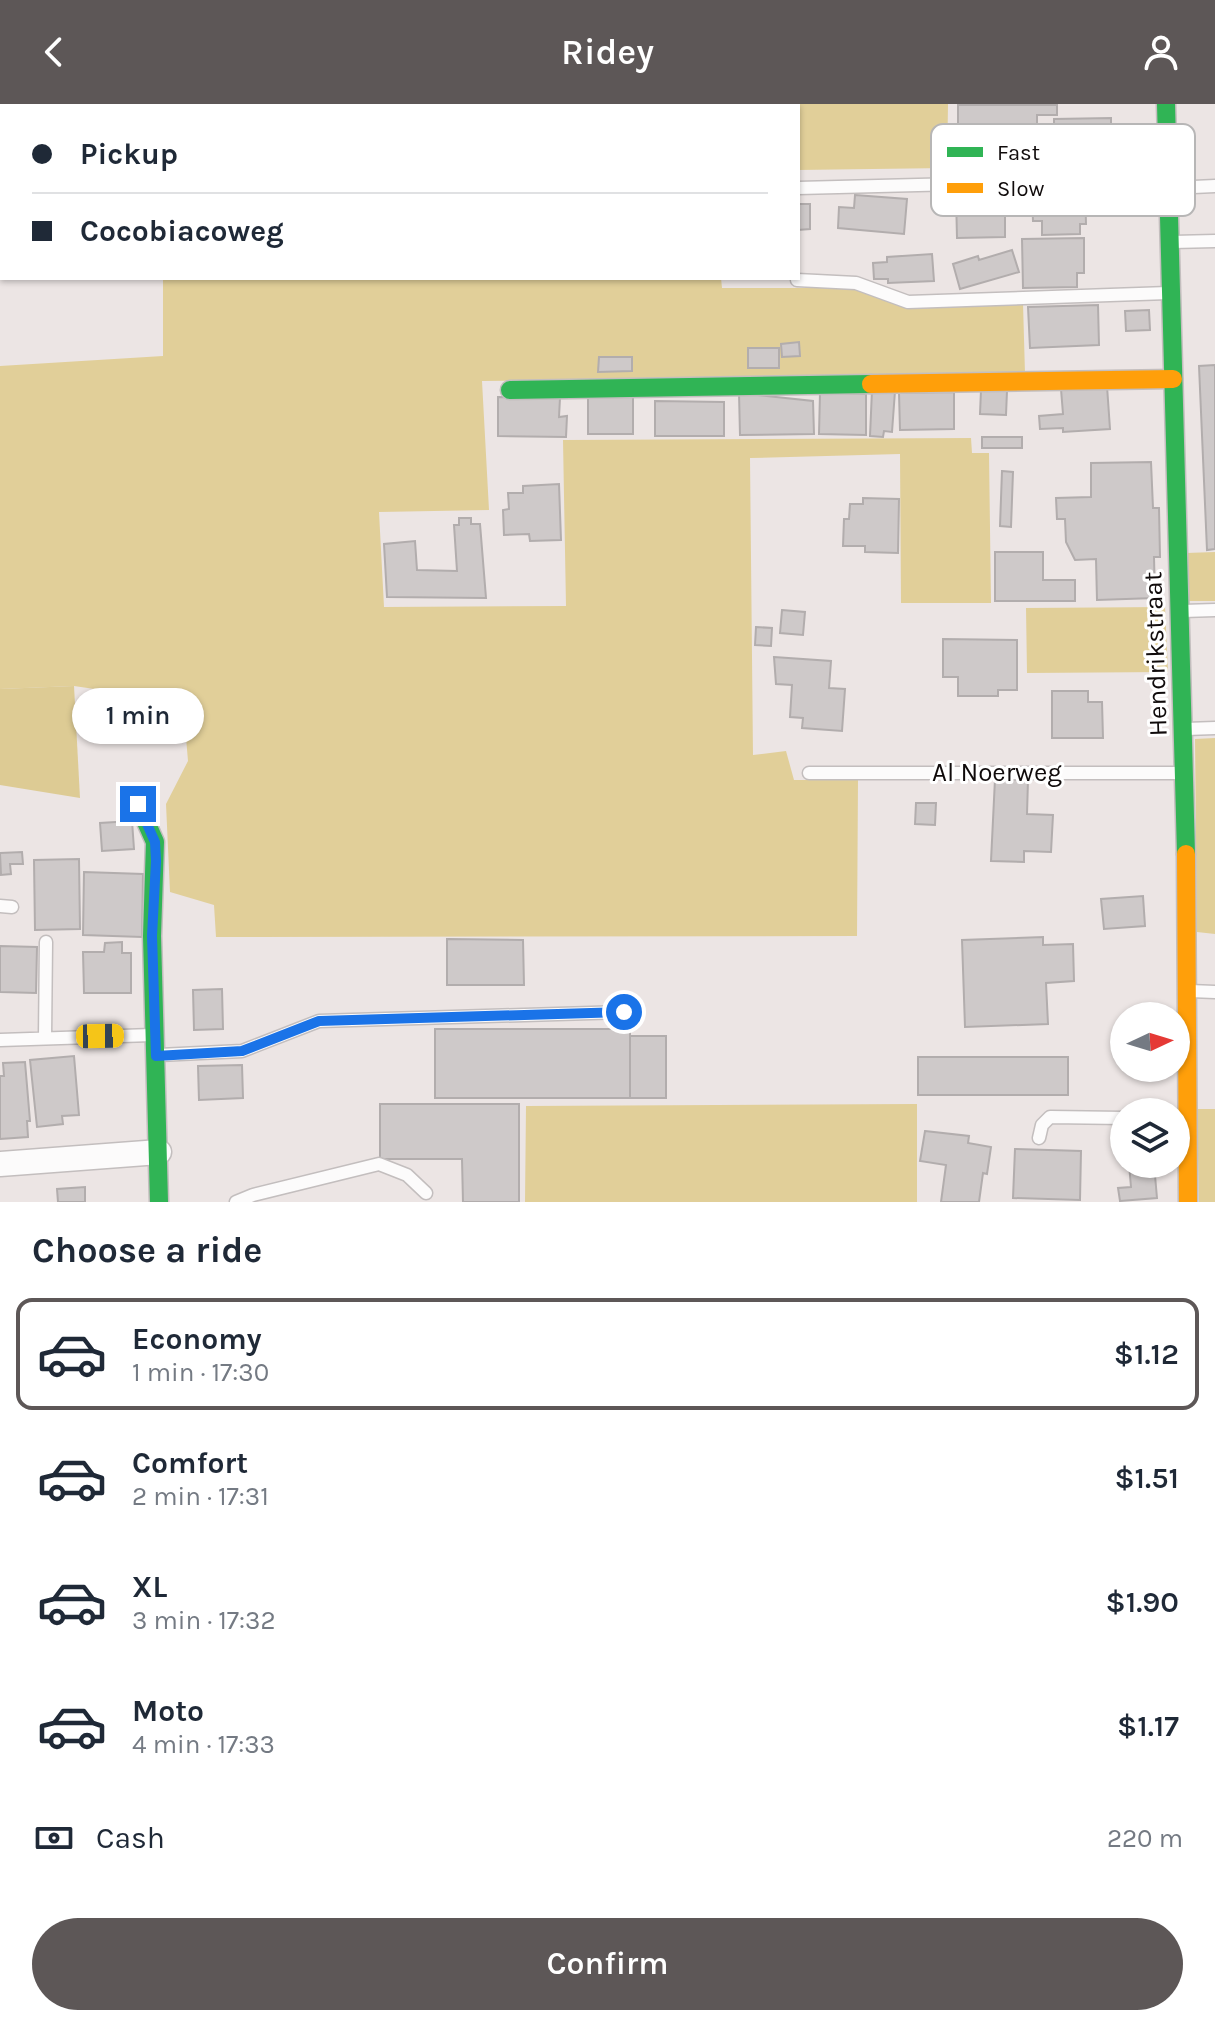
<!DOCTYPE html>
<html lang="en">
<head>
<meta charset="utf-8">
<style>
	body { margin:0; font-family:Karla,sans-serif; background:#f6f6f7; color:#1f2937; height:100vh; display:flex; flex-direction:column; font-size:30px; white-space:nowrap }
	* { box-sizing:border-box; margin:0 }
	p { font-size:26px; color:#747a83 }
	.icon { flex:none; width:44px; height:44px; fill:none; stroke:currentColor; stroke-width:2; stroke-linecap:round; stroke-linejoin:round }
	.map { position:relative; height:1098px; overflow:hidden }
	.sheet { display:flex; flex-direction:column; background:#fff; flex:1 }
	.sheet>* { flex:none }
	.guide { position:absolute; left:0px; top:0px; width:800px; height:176px; box-shadow:0 2px 6px #0004; display:grid; align-content:center; height:176px; padding:0 32px; background:#fff }
	.needle { width:52px; rotate:86deg }
	.tools { position:absolute; left:1110px; top:898px; display:grid; gap:16px }
	.tools a { display:grid; place-items:center; width:80px; height:80px; border-radius:50%; background:#fff; box-shadow:0 2px 6px #0004; font-size:40px }
	.end { position:absolute; width:36px; height:36px; margin:-18px; border:10px solid #1a73e8; background:#fff; box-shadow:0 0 0 4px #fff }
	.from { border-radius:50% }
	.bubble { position:absolute; height:56px; border-radius:28px; background:#fff; box-shadow:0 2px 6px #0004; font-size:26px; font-weight:600; line-height:56px; text-align:center }
	.car { position:absolute; width:24px; height:48px; margin:-24px -12px; border-radius:10px; box-shadow:0 0 6px 2px #0007; background:linear-gradient(#f5c518 24%,#345 0 40%,#f5c518 0 76%,#345 0 86%,#f5c518 0) }
	.guide b { display:flex; align-items:center; gap:28px; height:76px; font-size:30px }
	.guide b+b { border-top:2px solid #e0e1e3 }
	.guide i { width:20px; height:20px; background:#1f2937 }
	ul { padding:0; list-style:none }
	li { display:flex; align-items:center; gap:24px; height:112px; margin:0 16px 12px; padding:0 16px; border:4px solid transparent; border-radius:16px }
	li div { flex:1 }
	li b { display:block; font-size:30px }
	li em { font-style:normal; font-weight:600 }
	li.active { border-color:#5d5757 }
	li>.icon { width:72px; height:72px; stroke-width:1.5 }
	h2 { padding:0 32px; font-size:36px; line-height:96px }
	.pay { display:flex; align-items:center; gap:20px; height:88px; padding:0 32px; font-size:30px }
	.pay p { margin-inline-start:auto }
	.primary-button { display:flex; gap:16px; margin-top:auto; padding:16px 32px }
	.primary-button a { flex:1; height:92px; border-radius:48px; background:#5d5757; color:#fff; font-size:32px; font-weight:600; line-height:92px; text-align:center }
	header { display:flex; justify-content:space-between; align-items:center; height:104px; padding:0 32px; background:#5d5757; color:#fff; font-size:36px; font-weight:600 }
	.map>svg:first-child { display:block }
	.green { fill:#e1cf99 }
	.forest { fill:#ddcb94 }
	.building { fill:#cec9c9; stroke:#b2adad; stroke-width:2 }
	.lines { fill:none; stroke-linecap:round; stroke-linejoin:round }
	.lane-casing { stroke:#c3bebe; stroke-width:15 }
	.street-casing { stroke:#c3bebe; stroke-width:27 }
	.fast-casing { stroke:#c3bebe; stroke-width:21 }
	.slow-casing { stroke:#c3bebe; stroke-width:21 }
	.lane { stroke:#fcfbfb; stroke-width:12 }
	.street { stroke:#fcfbfb; stroke-width:24 }
	.fast { stroke:#30b455; stroke-width:18 }
	.slow { stroke:#ff9f0a; stroke-width:18 }
	.route { stroke:#1a73e8; stroke-width:10 }
	.labels { text-anchor:middle; stroke-width:6; stroke-linejoin:round; paint-order:stroke }
	.street-label { font-size:26px; fill:#100b0b; stroke:#fff }
	.key { fill:#fff; stroke:#b7b6b6; stroke-width:2 }
	.key-label { font-size:22px; fill:#100b0b }
</style>
</head>
<body>
<header><svg class="icon" aria-label="back" viewBox="0 0 24 24"><path d="M15 5l-7 7 7 7"/></svg>Ridey<svg class="icon" aria-label="person" viewBox="0 0 24 24"><circle cx="12" cy="8" r="4"/><path d="M4 21q1-7 8-7t8 7"/></svg></header>
<div class="map">
<svg width="1215" height="1098" viewBox="0 0 1215 1098">
	<rect width="100%" height="100%" fill="#ece5e4"/>
	<path class="green" d="M163 0H948L947 64 798 66V2Z
		M163 174H721L722 184H857L906 203 1023 199 1025 270 482 277 489 406 379 408 384 503 566 502 563 336 971 334 972 349H989L991 499H901L900 350 750 354 753 651 786 647 794 676H858L857 832 216 833 214 801 170 788 166 700 188 657 183 598 74 582 0 585V262L163 252Z
		M1215 448V497H1188L1186 449Z
		M1165 503 1168 568 1027 569 1026 504Z
		M1215 634V830L1197 828 1195 635Z
		M917 1000V1098H525L526 1002Z
		M1197 1005H1215V1098H1199Z"/>
	<path class="forest" d="M74 582 80 694 0 681V585Z"/>
	<path class="building" d="M958 1H1057V11H1037V35H989L988 42H958Z
		M1111 14V43H1127V63L1053 64V33H1041V21H1054V15Z
		M1085 81 1086 120H1080V130L1042 131V117H1033L1032 93H1042V83Z
		M1005 87V133L957 134 956 92Z
		M855 91 907 95 904 130 838 124 839 103 854 104Z
		M798 100H810V125L798 126Z
		M1084 134V169H1077V183L1023 184 1022 135Z
		M1012 146 1019 168 960 185 953 160 978 152 979 156Z
		M932 150 934 177 888 179V175H874L873 159 887 158V153Z
		M1098 201 1099 241 1030 244 1028 203Z
		M1149 206 1150 226 1126 227 1125 207Z
		M799 238 800 252 782 253 781 240Z
		M748 244H779V264H748Z
		M599 253H632V267L598 268Z
		M1215 261V445L1207 446 1199 262Z
		M1107 282 1110 325 1063 328V324L1040 325 1039 312 1063 310 1061 285Z
		M872 286 895 287 892 328 884 327 883 333 870 332Z
		M981 286 1007 287 1006 311 980 310Z
		M954 288V325L900 326 899 289Z
		M588 289H633V330H588Z
		M739 289 813 297 814 330 740 331Z
		M820 289 866 290V331L819 330Z
		M498 293 560 294 559 313 567 312 566 333 498 332Z
		M655 297 724 298V332H655Z
		M982 333H1022V344H982Z
		M1151 358 1153 404H1159L1160 453H1154L1155 494 1097 496 1096 455 1075 456 1066 438 1065 415H1057L1056 394 1091 393V359Z
		M1002 367 1013 368 1011 423 1000 422Z
		M559 380 561 436 530 437 529 430 504 431 503 406 509 405 508 389H523V382Z
		M863 394 899 395 898 449 865 448V442H843L844 415H849L850 400H863Z
		M459 414H471V420H480L486 494 387 493 384 440 415 437 417 466 457 467 454 421H459Z
		M995 448H1043V476H1075V497H995Z
		M782 506 805 508 803 531 780 529Z
		M756 523 772 524 771 542 755 541Z
		M943 535 1017 536V586H998V592H958V573H943Z
		M774 553 831 557 829 584 845 585 842 627 802 624 803 614 790 613 792 581 776 580Z
		M1052 587H1088V598H1102L1103 634H1052Z
		M995 675 1028 676 1027 710 1053 711 1051 748 1024 747V758L991 757Z
		M916 699H936L935 721 915 720Z
		M132 717 134 745 102 747 100 719Z
		M22 748 23 760H10L11 770 1 771 0 749Z
		M79 755 80 825 35 826 34 756Z
		M84 768 143 770 142 833 83 831Z
		M1143 792 1145 822 1104 825 1101 795Z
		M1043 833V841L1073 840 1074 877 1046 879 1048 920 965 923 962 836Z
		M447 835 523 836 524 881H447Z
		M122 838V849H131V889H84L83 848H104L105 839Z
		M0 842 37 843 36 889 0 888Z
		M222 885 223 925 194 926 193 886Z
		M435 925H630V994H435Z
		M630 932H666V994H630Z
		M74 952 79 1011 62 1012 63 1020 37 1023 30 956Z
		M918 953H1068V991H918Z
		M25 958 30 1017H27L28 1033 0 1035V972H4L3 959Z
		M242 961 243 994 199 996 198 962Z
		M380 1000H519V1098H463L462 1055H380Z
		M925 1027 969 1032 968 1039 991 1043 987 1070 983 1069 979 1098H941L946 1061 920 1057Z
		M1015 1045 1081 1047 1080 1096 1013 1094Z
		M1129 1060H1154L1157 1094 1120 1097 1118 1084 1131 1083Z
		M85 1083V1098H58L57 1085Z"/>
	<g class="lines">
		<g class="lane-casing">
			<path id="lane" d="M798 84 1165 75
				M1172 84 1215 82
				M1173 138 1215 137
				M797 176 856 179 908 198 1168 189
				M1183 507 1215 506
				M1186 625 1215 624
				M809 669H1182
				M0 802 12 803
				M1190 887 1215 888
				M45 934 46 838
				M0 936 152 931
				M159 951 242 947 319 917 624 908
				M1039 1034 1042 1021 1050 1013 1124 1014
				M236 1098 253 1091 379 1060 407 1071 426 1089"/>
		</g>
		<g class="street-casing">
			<path id="street" d="M0 1060 159 1048"/>
		</g>
		<g class="fast-casing">
			<path id="fast" d="M1166 0 1186 750
				M510 286 871 280
				M138 700 155 738 152 832 159 1098"/>
		</g>
		<g class="slow-casing">
			<path id="slow" d="M871 280 1173 275
				M1186 750 1188 1098"/>
		</g>
		<use href="#lane" class="lane"/>
		<use href="#street" class="street"/>
		<use href="#fast" class="fast"/>
		<use href="#slow" class="slow"/>
	</g>
	<g class="lines">
		<path class="route" d="M138 700 155 738 156 757 152 832 156 952 242 947 319 917 624 908"/>
	</g>
	<g class="labels">
		<g class="street-label">
			<text transform="translate(1155 550) rotate(-92)" y="9">Hendrikstraat</text>
			<text x="997" y="677">Al Noerweg</text>
		</g>
	</g>
	<rect x="931" y="20" width="264" height="92" rx="12" class="key"/>
	<rect x="947" y="43" width="36" height="10" fill="#30b455"/>
	<rect x="947" y="79" width="36" height="10" fill="#ff9f0a"/>
	<g class="key-label">
		<text x="997" y="56">Fast</text>
		<text x="997" y="92">Slow</text>
	</g>
</svg>
<div class="tools">
<a><svg class="needle" viewBox="-14 -14 28 28"><path d="M0-13l5 13h-10z" fill="#e53935"/><path d="M0 13l5-13h-10z" fill="#747a83"/></svg></a>
<a><svg class="icon" aria-label="layers" viewBox="0 0 24 24"><path d="M12 4l9 5-9 5-9-5zM3 14l9 5 9-5"/></svg></a>
</div>
<i class="end from" style="left:624px;top:908px"></i>
<i class="end" style="left:138px;top:700px"></i>
<div class="bubble" style="left:72px;top:584px;width:132px">1 min</div>
<i class="car" style="left:100px;top:932px;rotate:89deg"></i>
<div class="guide">
<b><i class="from"></i>Pickup</b>
<b><i></i>Cocobiacoweg</b>
</div>
</div>
<section class="sheet">
<h2>Choose a ride</h2>
<ul>
<li class="active"><svg class="icon" aria-label="car" viewBox="0 0 24 24"><path d="M5 17H2v-5l4-1 3-4h7l3 4 3 1v5h-3M9 17h6M6 11h13"/><circle cx="7" cy="17" r="2"/><circle cx="17" cy="17" r="2"/></svg><div><b>Economy</b><p>1 min · 17:30</p></div><em>$1.12</em></li>
<li><svg class="icon" aria-label="car" viewBox="0 0 24 24"><path d="M5 17H2v-5l4-1 3-4h7l3 4 3 1v5h-3M9 17h6M6 11h13"/><circle cx="7" cy="17" r="2"/><circle cx="17" cy="17" r="2"/></svg><div><b>Comfort</b><p>2 min · 17:31</p></div><em>$1.51</em></li>
<li><svg class="icon" aria-label="car" viewBox="0 0 24 24"><path d="M5 17H2v-5l4-1 3-4h7l3 4 3 1v5h-3M9 17h6M6 11h13"/><circle cx="7" cy="17" r="2"/><circle cx="17" cy="17" r="2"/></svg><div><b>XL</b><p>3 min · 17:32</p></div><em>$1.90</em></li>
<li><svg class="icon" aria-label="car" viewBox="0 0 24 24"><path d="M5 17H2v-5l4-1 3-4h7l3 4 3 1v5h-3M9 17h6M6 11h13"/><circle cx="7" cy="17" r="2"/><circle cx="17" cy="17" r="2"/></svg><div><b>Moto</b><p>4 min · 17:33</p></div><em>$1.17</em></li>
</ul>
<div class="pay"><svg class="icon" aria-label="cash" viewBox="0 0 24 24"><path d="M3 7h18v10H3z"/><circle cx="12" cy="12" r="2"/></svg>Cash<p>220 m</p></div>
<div class="primary-button"><a>Confirm</a></div>
</section>
</body>
</html>
